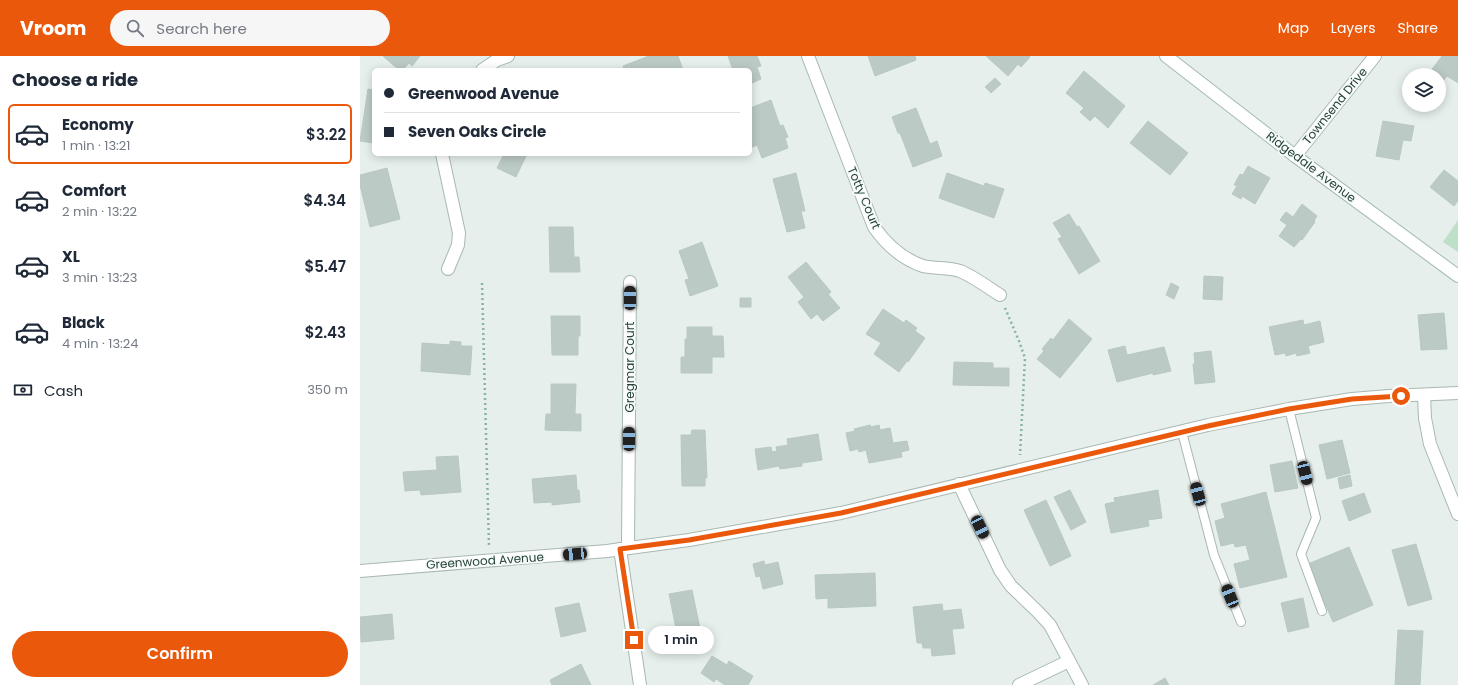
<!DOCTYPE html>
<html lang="en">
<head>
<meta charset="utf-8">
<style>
	body { margin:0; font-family:Poppins,sans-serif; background:#f6f6f7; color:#1f2937; height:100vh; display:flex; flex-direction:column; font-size:15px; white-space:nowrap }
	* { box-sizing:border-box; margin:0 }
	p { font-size:13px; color:#747a83 }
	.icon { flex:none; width:22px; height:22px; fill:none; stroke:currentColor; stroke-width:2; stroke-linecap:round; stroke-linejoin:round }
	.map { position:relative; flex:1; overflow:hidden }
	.side { display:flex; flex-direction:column; background:#fff; width:360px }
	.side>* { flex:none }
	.hud { position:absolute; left:12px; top:12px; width:380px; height:88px; border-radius:6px; box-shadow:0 2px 10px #0003; display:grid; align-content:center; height:88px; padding:0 12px; background:#fff }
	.buttons { position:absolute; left:1042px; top:12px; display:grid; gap:8px }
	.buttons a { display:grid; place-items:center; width:44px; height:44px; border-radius:50%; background:#fff; box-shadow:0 2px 10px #0003; font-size:20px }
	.end { position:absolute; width:18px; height:18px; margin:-9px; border:5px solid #ea580c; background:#fff; box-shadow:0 0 0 2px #fff }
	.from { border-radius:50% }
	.bubble { position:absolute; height:28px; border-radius:14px; background:#fff; box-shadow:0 2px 10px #0003; font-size:13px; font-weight:600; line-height:28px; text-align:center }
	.car { position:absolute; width:12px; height:24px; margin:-12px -6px; border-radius:5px; box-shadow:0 0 3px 1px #0007; background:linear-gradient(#222 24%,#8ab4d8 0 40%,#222 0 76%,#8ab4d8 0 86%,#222 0) }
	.hud b { display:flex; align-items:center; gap:14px; height:38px; font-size:15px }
	.hud b+b { border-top:1px solid #e0e1e3 }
	.hud i { width:10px; height:10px; background:#1f2937 }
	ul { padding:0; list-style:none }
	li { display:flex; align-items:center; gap:12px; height:60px; margin:0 8px 6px; padding:0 4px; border:2px solid transparent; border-radius:6px }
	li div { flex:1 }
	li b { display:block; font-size:15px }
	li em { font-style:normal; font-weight:600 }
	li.on { border-color:#ea580c }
	li>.icon { width:36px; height:36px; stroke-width:1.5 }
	h2 { padding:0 12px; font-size:18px; line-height:48px }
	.pay { display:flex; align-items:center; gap:10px; height:44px; padding:0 12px; font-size:15px }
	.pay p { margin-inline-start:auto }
	.cta { display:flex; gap:8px; margin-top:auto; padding:8px 12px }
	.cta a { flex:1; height:46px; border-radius:24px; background:#ea580c; color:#fff; font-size:16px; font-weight:600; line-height:46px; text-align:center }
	header { display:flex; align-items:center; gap:24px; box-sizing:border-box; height:56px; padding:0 20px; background:#ea580c; color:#fff }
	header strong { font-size:19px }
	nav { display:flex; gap:22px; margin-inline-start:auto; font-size:14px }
	.search { width:280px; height:36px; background:#f6f6f7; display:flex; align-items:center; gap:10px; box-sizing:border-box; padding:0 14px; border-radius:22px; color:#747a83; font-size:15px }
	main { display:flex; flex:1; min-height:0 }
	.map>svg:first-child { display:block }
	.green { fill:#bfe0c8 }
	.building { fill:#bbcac4; stroke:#b8c9c2 }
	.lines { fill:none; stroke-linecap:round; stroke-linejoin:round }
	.service-casing { stroke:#a8b8b2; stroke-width:10 }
	.minor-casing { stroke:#a8b8b2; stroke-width:14 }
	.tertiary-casing { stroke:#a8b8b2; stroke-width:14 }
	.secondary-casing { stroke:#a4bbb3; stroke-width:14 }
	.path { stroke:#86b3a5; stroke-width:2.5; stroke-dasharray:2 3; stroke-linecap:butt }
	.service { stroke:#fff; stroke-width:8 }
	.minor { stroke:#fff; stroke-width:12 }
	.tertiary { stroke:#fff; stroke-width:12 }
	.secondary { stroke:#fff; stroke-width:12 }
	.route { stroke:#ea580c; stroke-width:5 }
	.labels { text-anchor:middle; stroke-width:3.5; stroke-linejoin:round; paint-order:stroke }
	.street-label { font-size:12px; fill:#24423a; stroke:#f7fbf9 }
</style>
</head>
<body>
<header>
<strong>Vroom</strong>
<div class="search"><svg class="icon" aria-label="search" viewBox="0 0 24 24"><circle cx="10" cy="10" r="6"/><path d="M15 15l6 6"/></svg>Search here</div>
<nav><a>Map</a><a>Layers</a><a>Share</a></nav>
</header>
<main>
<section class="side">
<h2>Choose a ride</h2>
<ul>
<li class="on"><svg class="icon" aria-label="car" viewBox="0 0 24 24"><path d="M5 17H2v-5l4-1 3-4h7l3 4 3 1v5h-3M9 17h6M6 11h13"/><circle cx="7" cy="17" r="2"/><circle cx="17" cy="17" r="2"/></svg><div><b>Economy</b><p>1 min · 13:21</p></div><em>$3.22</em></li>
<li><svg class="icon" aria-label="car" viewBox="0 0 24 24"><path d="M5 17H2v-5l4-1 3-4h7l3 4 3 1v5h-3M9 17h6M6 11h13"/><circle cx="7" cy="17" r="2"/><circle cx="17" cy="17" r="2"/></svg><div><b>Comfort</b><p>2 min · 13:22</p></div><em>$4.34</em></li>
<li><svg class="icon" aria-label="car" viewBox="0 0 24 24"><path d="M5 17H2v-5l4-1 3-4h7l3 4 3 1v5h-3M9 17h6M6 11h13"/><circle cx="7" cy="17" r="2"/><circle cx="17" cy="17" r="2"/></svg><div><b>XL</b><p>3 min · 13:23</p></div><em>$5.47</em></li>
<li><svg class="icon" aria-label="car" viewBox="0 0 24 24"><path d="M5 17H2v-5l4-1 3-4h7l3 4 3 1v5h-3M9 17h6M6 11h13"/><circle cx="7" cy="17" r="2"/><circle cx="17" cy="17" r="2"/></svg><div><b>Black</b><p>4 min · 13:24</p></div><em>$2.43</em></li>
</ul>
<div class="pay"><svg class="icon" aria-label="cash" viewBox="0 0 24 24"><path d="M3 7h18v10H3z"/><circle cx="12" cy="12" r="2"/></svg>Cash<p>350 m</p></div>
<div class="cta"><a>Confirm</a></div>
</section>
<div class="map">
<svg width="1098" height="629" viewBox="0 0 1098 629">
	<rect width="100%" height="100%" fill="#e6efeb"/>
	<path class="green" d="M1098 164V196L1083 186Z"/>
	<path class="building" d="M23 0H60L52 10 49 7 43 14H39Z
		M289 0H318L323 14H264L263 10Z
		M368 0H397L401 10 397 11 401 23 390 28V14H373Z
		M508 0H555L556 4 515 20Z
		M626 0H669L670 1 661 11 658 8 648 20Z
		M1082 0H1098V27L1087 20 1083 25 1079 22V19H1074L1070 16Z
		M724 15 765 50 748 72 735 60 730 65 720 56 724 52 706 37Z
		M635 22 641 28 631 37 625 31Z
		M8 33 14 34V87L0 85Z
		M411 44 420 70 423 69 428 81 425 82 428 92 402 102 397 89 390 92V52Z
		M556 52 570 88 577 85 582 100 553 111 540 77H538L532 61Z
		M788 65 828 97 810 119 770 87Z
		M1023 65 1054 70 1051 85 1043 84 1039 104 1016 100Z
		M144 98H167L156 121 137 112Z
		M888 110 910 122 895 148 882 140 881 143 872 138 877 130 874 129 880 118 883 119Z
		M27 112 40 163 10 171 0 129V119Z
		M1084 114 1098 125V145L1094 150 1070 131Z
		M436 117 445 155H441L445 172 427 176 413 123Z
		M587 117 624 130 625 127 644 133 634 162 579 142Z
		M942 148 957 160 954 165 955 166 942 184 941 183 934 191 919 180 927 169 920 164 926 156 933 161Z
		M709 158 717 171 719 170 740 205 719 218 698 183 702 181 693 167Z
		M189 171H213L214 201H219L220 216H190Z
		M342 186 358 230 330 240 325 224 329 223 319 195Z
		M446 206 471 236 468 238 480 252 463 265 457 258 451 263 438 246 444 241 428 221Z
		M844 220 863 221 862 244 843 243Z
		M811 227 819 231 814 243 806 239Z
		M380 242H391V251H380Z
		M523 253 544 267 546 264 557 272 555 275 565 282 548 306 547 305 539 316 514 298 521 287 506 278Z
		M1084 257 1087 293 1061 294 1058 259Z
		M191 260H220V280H218V299H192Z
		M709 263 732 283 700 322 677 303 684 295 682 293 691 282 693 284Z
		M943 264 944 269 960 265 964 286 948 290 950 297 937 300 936 297 926 300 925 297 915 299 909 271Z
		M327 271H352V280H363L364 301H352V317H321V301H325V283H327Z
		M90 285 101 286V290H112L110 319 61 315 62 287 90 289Z
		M765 290 767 299 804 291 811 315 793 319V317L757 326 748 294Z
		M851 295 855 326 835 328 833 308H835L834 297Z
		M594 306 633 307V312H649V330L593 329Z
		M191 328H216L215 358H221V375L185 374 186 358H191Z
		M510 369 511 371 519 369 520 374 530 372 533 387 547 385 549 394 541 396 542 401 509 407 506 394 499 396 498 393 490 395 486 377 495 375 494 373Z
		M332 374H345L347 422H345V430H322L321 379H331Z
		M458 378 462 404 442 407V410L420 413 419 410 398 414 395 393 411 391 412 396 417 395 416 391 428 389 427 383Z
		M982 384 990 417 967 423 959 389Z
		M98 400 101 436 61 439 60 434 45 435 43 416 77 414 76 401Z
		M932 405 938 432 915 436 910 409Z
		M216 419 217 434H219L220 446 192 449V446L174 447 172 423Z
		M990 419 992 430 980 433 978 422Z
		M710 434 726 466 711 474 694 441Z
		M798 434 802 462 788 464 789 470 751 477 745 448 755 446 754 442Z
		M906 436 927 521 880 532 874 508 890 504 886 489 875 491 874 487 861 490 855 465 865 462 861 448Z
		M1004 437 1011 456 989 465 982 445Z
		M686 444 711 500 690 510 664 454Z
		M1056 488 1072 543 1048 550 1032 494Z
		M989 491 1013 549 973 566 948 508Z
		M404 505 405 509 418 506 423 528 403 533 400 520 396 521 393 508Z
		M515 517 516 550 468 552V542L456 543 455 519Z
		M332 534 342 582 319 587 309 538Z
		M943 542 949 571 928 576 921 547Z
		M219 547 226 575 201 581 195 552Z
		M582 548 583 555 601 553 604 572 592 573 595 598 572 600 571 592H563L562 587H557L553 551Z
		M32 558 34 583 1 586 0 561Z
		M1038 574 1063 575 1060 629H1035Z
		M352 600 367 609 369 605 393 620 388 629H365L356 623 354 626 341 617Z
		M221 608 231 629H192L190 624Z
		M805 622 809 629H793Z"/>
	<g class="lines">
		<g class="service-casing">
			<path id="service" d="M929 353 956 462 941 498 962 555
				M822 376 854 499 881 566"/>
		</g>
		<g class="minor-casing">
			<path id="minor" d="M448 0 514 171C526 188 542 203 563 210 575 213 588 211 600 215 611 219 629 232 640 239
				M122 14 137 4 148 0
				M82 98 99 177 98 189 88 213
				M935 100 1015 0
				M1064 339 1065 362 1070 388 1098 458
				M599 428 640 514 651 530 678 556 690 569 722 629
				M268 492 270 226
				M260 493 280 629
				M659 629 709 605"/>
		</g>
		<g class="tertiary-casing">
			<path id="tertiary" d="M0 515 247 495 329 484 481 457 848 369 929 353 992 343 1029 340 1098 337"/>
		</g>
		<g class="secondary-casing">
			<path id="secondary" d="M806 0 935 100 1098 220"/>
		</g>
		<path class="path" d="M122 227 129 490
			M645 252 659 285 665 302 660 399"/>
		<use href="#service" class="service"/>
		<use href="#minor" class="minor"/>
		<use href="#tertiary" class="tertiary"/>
		<use href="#secondary" class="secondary"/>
	</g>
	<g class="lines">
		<path class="route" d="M274 584 260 493 329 484 481 457 848 370 929 353 992 343 1041 340"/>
	</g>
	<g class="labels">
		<g class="street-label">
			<text transform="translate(975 50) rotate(-51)" y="4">Townsend Drive</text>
			<text transform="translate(951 111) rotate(37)" y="4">Ridgedale Avenue</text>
			<text transform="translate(504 142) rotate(67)" y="4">Totty Court</text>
			<text transform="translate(270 311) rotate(-90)" y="4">Gregmar Court</text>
			<text transform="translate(125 505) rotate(-4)" y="4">Greenwood Avenue</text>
		</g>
	</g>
</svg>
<div class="buttons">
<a><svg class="icon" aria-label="layers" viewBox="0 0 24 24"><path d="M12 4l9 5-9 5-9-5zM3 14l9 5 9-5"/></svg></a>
</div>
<i class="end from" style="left:1041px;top:340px"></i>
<i class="end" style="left:274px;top:584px"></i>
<div class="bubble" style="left:288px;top:570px;width:66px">1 min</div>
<i class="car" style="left:270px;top:242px;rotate:0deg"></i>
<i class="car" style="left:269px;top:383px;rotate:0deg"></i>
<i class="car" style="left:945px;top:417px;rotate:166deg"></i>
<i class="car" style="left:838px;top:438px;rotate:345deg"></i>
<i class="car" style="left:620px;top:471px;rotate:154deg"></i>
<i class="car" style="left:215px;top:498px;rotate:265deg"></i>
<i class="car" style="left:870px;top:540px;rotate:338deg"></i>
<div class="hud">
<b><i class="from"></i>Greenwood Avenue</b>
<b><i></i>Seven Oaks Circle</b>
</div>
</div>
</main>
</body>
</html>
